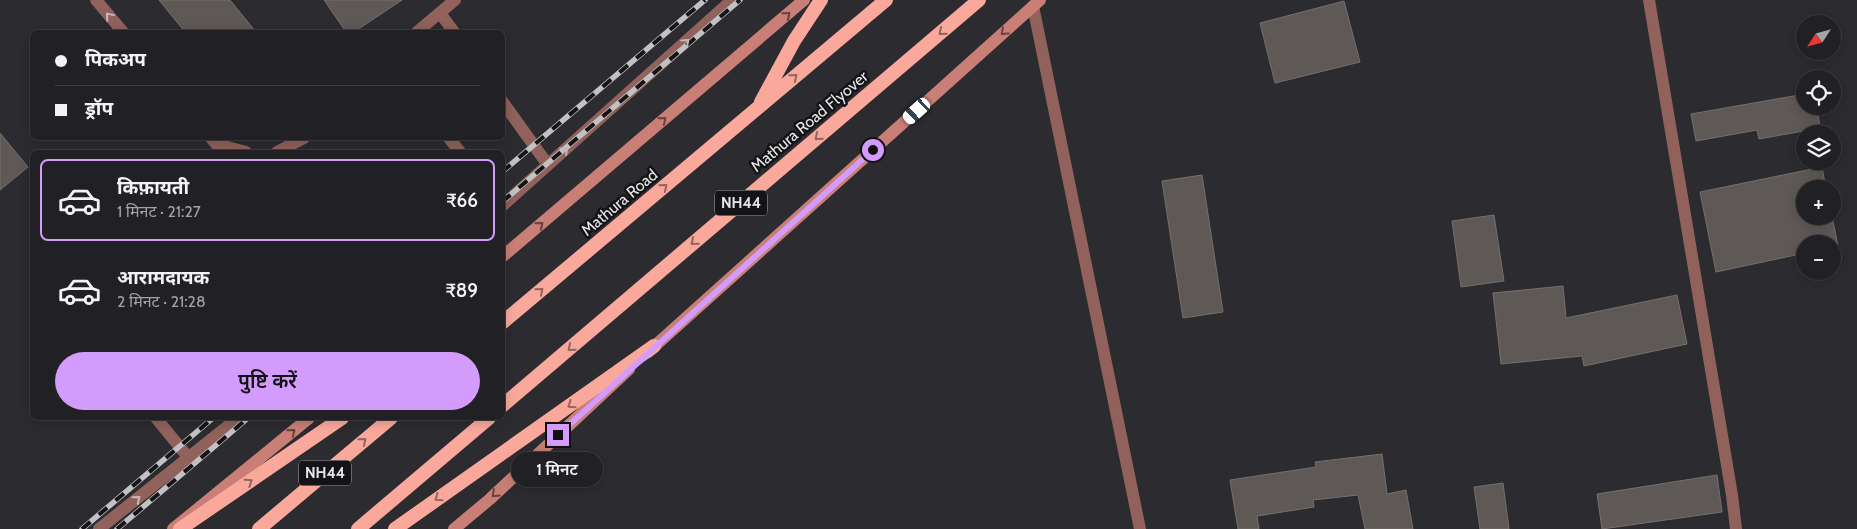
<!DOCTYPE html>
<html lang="hi">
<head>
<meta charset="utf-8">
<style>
	body { margin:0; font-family:Cabin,"Noto Sans Devanagari",sans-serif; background:#2d2d31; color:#f1f3f6; height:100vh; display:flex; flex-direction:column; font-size:19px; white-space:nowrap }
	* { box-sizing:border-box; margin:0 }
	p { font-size:16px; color:#a2a3a6 }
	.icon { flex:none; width:28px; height:28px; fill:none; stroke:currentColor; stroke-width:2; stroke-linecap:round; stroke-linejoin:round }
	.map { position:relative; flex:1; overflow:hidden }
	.sheet { position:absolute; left:30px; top:150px; width:475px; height:270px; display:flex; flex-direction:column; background:#212024; border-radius:8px; box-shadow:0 2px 12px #0003,0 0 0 1px #3e3e41 }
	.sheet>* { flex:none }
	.hud { position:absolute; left:30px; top:30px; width:475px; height:110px; border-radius:8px; box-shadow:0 2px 12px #0003,0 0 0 1px #3e3e41; display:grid; align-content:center; height:110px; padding:0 25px; background:#212024 }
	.needle { width:32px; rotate:234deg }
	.controls { position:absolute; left:1796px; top:15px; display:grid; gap:10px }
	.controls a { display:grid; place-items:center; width:45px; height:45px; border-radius:50%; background:#212024; box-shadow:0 2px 12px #0003,0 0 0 1px #3e3e41; font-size:25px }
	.end { position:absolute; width:22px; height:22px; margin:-11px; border:6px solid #d39cfc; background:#111; box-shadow:0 0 0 2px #111 }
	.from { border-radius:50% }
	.bubble { position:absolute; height:35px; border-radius:18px; background:#212024; box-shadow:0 2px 12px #0003,0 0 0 1px #3e3e41; font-size:16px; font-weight:600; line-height:35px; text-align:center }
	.car { position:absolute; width:15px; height:30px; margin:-15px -8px; border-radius:6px; box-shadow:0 0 4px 1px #0007; background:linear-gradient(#fff 24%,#345 0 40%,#fff 0 76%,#345 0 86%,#fff 0) }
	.hud b { display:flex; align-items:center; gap:18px; height:48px; font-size:19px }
	.hud b+b { border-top:1px solid #3e3e41 }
	.hud i { width:12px; height:12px; background:#f1f3f6 }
	ul { padding:9px 0 0; list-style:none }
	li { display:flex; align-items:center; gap:15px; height:82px; margin:0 10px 8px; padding:0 15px; border:2px solid transparent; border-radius:8px }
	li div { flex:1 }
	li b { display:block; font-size:19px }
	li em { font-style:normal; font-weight:600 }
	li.current { border-color:#d39cfc }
	li>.icon { width:45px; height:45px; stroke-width:1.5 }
	.primary-button { display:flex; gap:10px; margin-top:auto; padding:10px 25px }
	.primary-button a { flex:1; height:58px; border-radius:30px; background:#d39cfc; color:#111; font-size:20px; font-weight:600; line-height:58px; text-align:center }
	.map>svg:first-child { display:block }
	.building { fill:#5e5956; stroke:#76706d }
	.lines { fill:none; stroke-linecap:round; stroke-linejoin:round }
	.service { stroke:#90625b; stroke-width:12 }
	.minor { stroke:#90625b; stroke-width:12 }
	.secondary { stroke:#c97f75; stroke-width:12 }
	.trunk { stroke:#faa89c; stroke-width:14 }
	.rail-casing { stroke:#c2c1c5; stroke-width:5.5 }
	.rail { stroke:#141416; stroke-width:4; stroke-dasharray:11; stroke-linecap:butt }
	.oneway { stroke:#654441 }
	.oneway2 { stroke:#c9b8b8 }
	.oneway3 { stroke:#926560 }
	.route { stroke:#d39cfc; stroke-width:6 }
	.labels { text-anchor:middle; stroke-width:5; stroke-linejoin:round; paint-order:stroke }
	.shield { fill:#141416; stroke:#a8a8aa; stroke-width:1 }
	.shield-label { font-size:15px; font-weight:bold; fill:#e7e7ea }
	.street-label { font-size:16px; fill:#e7e7ea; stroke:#141416 }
</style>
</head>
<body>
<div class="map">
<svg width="1857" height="529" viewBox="0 0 1857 529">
	<rect width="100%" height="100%" fill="#2c2b30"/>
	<path class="building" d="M159 0H230L256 32H185Z
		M324 0H402L354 32H346Z
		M1344 1 1360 62 1275 83 1260 23Z
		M1805 94V106H1817L1820 128 1759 139 1757 130 1696 141 1691 114Z
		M0 133 28 167 0 190Z
		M1822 167 1826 189H1805V216H1832L1838 246 1832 248V244H1805V253L1716 272 1700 192Z
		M1202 175 1223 312 1183 318 1162 181Z
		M1494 215 1504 281 1461 287 1452 221Z
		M1563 286 1566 318 1677 295 1687 344 1584 366 1582 356 1501 364 1493 293Z
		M1382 454 1387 494 1406 490 1413 529H1365L1358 495 1313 500 1314 507 1257 516 1259 529H1238L1230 480 1316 467 1315 462Z
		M1717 475 1722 512 1602 529 1597 494Z
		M1503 483 1509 529H1480L1474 487Z"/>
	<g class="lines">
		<path class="service" d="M1649 0 1732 495 1736 529
			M1033 6 1140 529
			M156 418 188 457"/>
		<path class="minor" d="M96 0 123 32
			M440 13 454 32
			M417 32 455 0
			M502 101 548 165
			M211 138 216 144 246 152
			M449 138 460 152
			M277 152 304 138
			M502 206 732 0
			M99 529 238 418"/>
		<path class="secondary" d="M502 257 804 0
			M648 352 1040 0
			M173 529 309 418
			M454 529 490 499 629 369"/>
		<path class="trunk" d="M761 102 794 41 821 0
			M502 323 886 0
			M502 406 979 0
			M180 529 342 418
			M259 529 391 418
			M358 529 489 418
			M395 529 654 346"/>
		<g class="rail-casing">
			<path id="rail" d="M502 172 705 0
				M502 202 740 0
				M82 529 213 418
				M117 529 248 418"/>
		</g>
		<use href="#rail" class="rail"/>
	</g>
	<defs><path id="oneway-chevron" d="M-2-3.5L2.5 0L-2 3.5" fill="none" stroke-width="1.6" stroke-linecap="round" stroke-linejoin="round" transform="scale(1.25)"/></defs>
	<g class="oneway">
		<use href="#oneway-chevron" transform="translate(787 15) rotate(-40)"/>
		<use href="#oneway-chevron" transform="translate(1004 32) rotate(138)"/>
		<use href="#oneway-chevron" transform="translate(663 120) rotate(-40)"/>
		<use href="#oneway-chevron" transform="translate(540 225) rotate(-40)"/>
		<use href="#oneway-chevron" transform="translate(292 432) rotate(-39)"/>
		<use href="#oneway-chevron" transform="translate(495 494) rotate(137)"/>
	</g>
	<g class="oneway2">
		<use href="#oneway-chevron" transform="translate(109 16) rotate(-130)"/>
		<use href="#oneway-chevron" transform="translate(686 42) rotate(-42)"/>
		<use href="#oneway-chevron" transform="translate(565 150) rotate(-42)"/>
		<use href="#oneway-chevron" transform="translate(137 499) rotate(-39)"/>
	</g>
	<g class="oneway3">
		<use href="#oneway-chevron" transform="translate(942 32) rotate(140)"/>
		<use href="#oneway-chevron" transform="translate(794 77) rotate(-40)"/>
		<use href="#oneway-chevron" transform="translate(818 137) rotate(140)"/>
		<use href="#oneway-chevron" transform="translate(664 187) rotate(-40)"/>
		<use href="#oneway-chevron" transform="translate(694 242) rotate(140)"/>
		<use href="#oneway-chevron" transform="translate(540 291) rotate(-40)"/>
		<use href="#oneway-chevron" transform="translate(571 348) rotate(140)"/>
		<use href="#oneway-chevron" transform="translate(571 405) rotate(145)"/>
		<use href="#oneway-chevron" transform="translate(363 441) rotate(-40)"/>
		<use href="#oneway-chevron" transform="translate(249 482) rotate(-34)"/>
		<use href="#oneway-chevron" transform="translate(438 498) rotate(145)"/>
	</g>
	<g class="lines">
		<path class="route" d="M558 435 873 150"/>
	</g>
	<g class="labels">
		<g class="shield">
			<rect x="715" y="190.5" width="52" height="25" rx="4"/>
			<rect x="299" y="460.5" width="52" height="25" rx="4"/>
		</g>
		<g class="shield-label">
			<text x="741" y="208">NH44</text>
			<text x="325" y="478">NH44</text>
		</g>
		<g class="street-label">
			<text transform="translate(809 121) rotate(-40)" y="6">Mathura Road Flyover</text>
			<text transform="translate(619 202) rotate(-40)" y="6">Mathura Road</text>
		</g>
	</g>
</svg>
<div class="controls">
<a><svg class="needle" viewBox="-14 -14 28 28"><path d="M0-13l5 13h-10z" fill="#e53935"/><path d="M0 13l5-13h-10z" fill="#a2a3a6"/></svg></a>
<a><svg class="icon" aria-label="locate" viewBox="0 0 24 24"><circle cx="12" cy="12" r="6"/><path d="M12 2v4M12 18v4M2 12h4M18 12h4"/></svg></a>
<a><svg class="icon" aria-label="layers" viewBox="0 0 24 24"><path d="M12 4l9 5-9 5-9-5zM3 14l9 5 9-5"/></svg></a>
<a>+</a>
<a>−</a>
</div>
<i class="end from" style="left:873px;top:150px"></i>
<i class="end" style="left:558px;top:435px"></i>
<div class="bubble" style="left:511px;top:452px;width:92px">1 मिनट</div>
<i class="car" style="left:917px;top:111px;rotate:228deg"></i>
<div class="hud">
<b><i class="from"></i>पिकअप</b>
<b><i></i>ड्रॉप</b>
</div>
<section class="sheet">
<ul>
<li class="current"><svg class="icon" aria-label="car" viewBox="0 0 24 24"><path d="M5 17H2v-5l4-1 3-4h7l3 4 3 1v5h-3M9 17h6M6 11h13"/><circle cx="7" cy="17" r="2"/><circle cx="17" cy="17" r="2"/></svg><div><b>किफ़ायती</b><p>1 मिनट · 21:27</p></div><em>₹66</em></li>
<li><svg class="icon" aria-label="car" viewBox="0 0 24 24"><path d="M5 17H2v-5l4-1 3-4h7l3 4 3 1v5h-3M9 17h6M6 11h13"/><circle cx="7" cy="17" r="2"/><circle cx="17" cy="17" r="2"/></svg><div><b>आरामदायक</b><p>2 मिनट · 21:28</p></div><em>₹89</em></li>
</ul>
<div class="primary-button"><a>पुष्टि करें</a></div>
</section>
</div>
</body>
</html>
